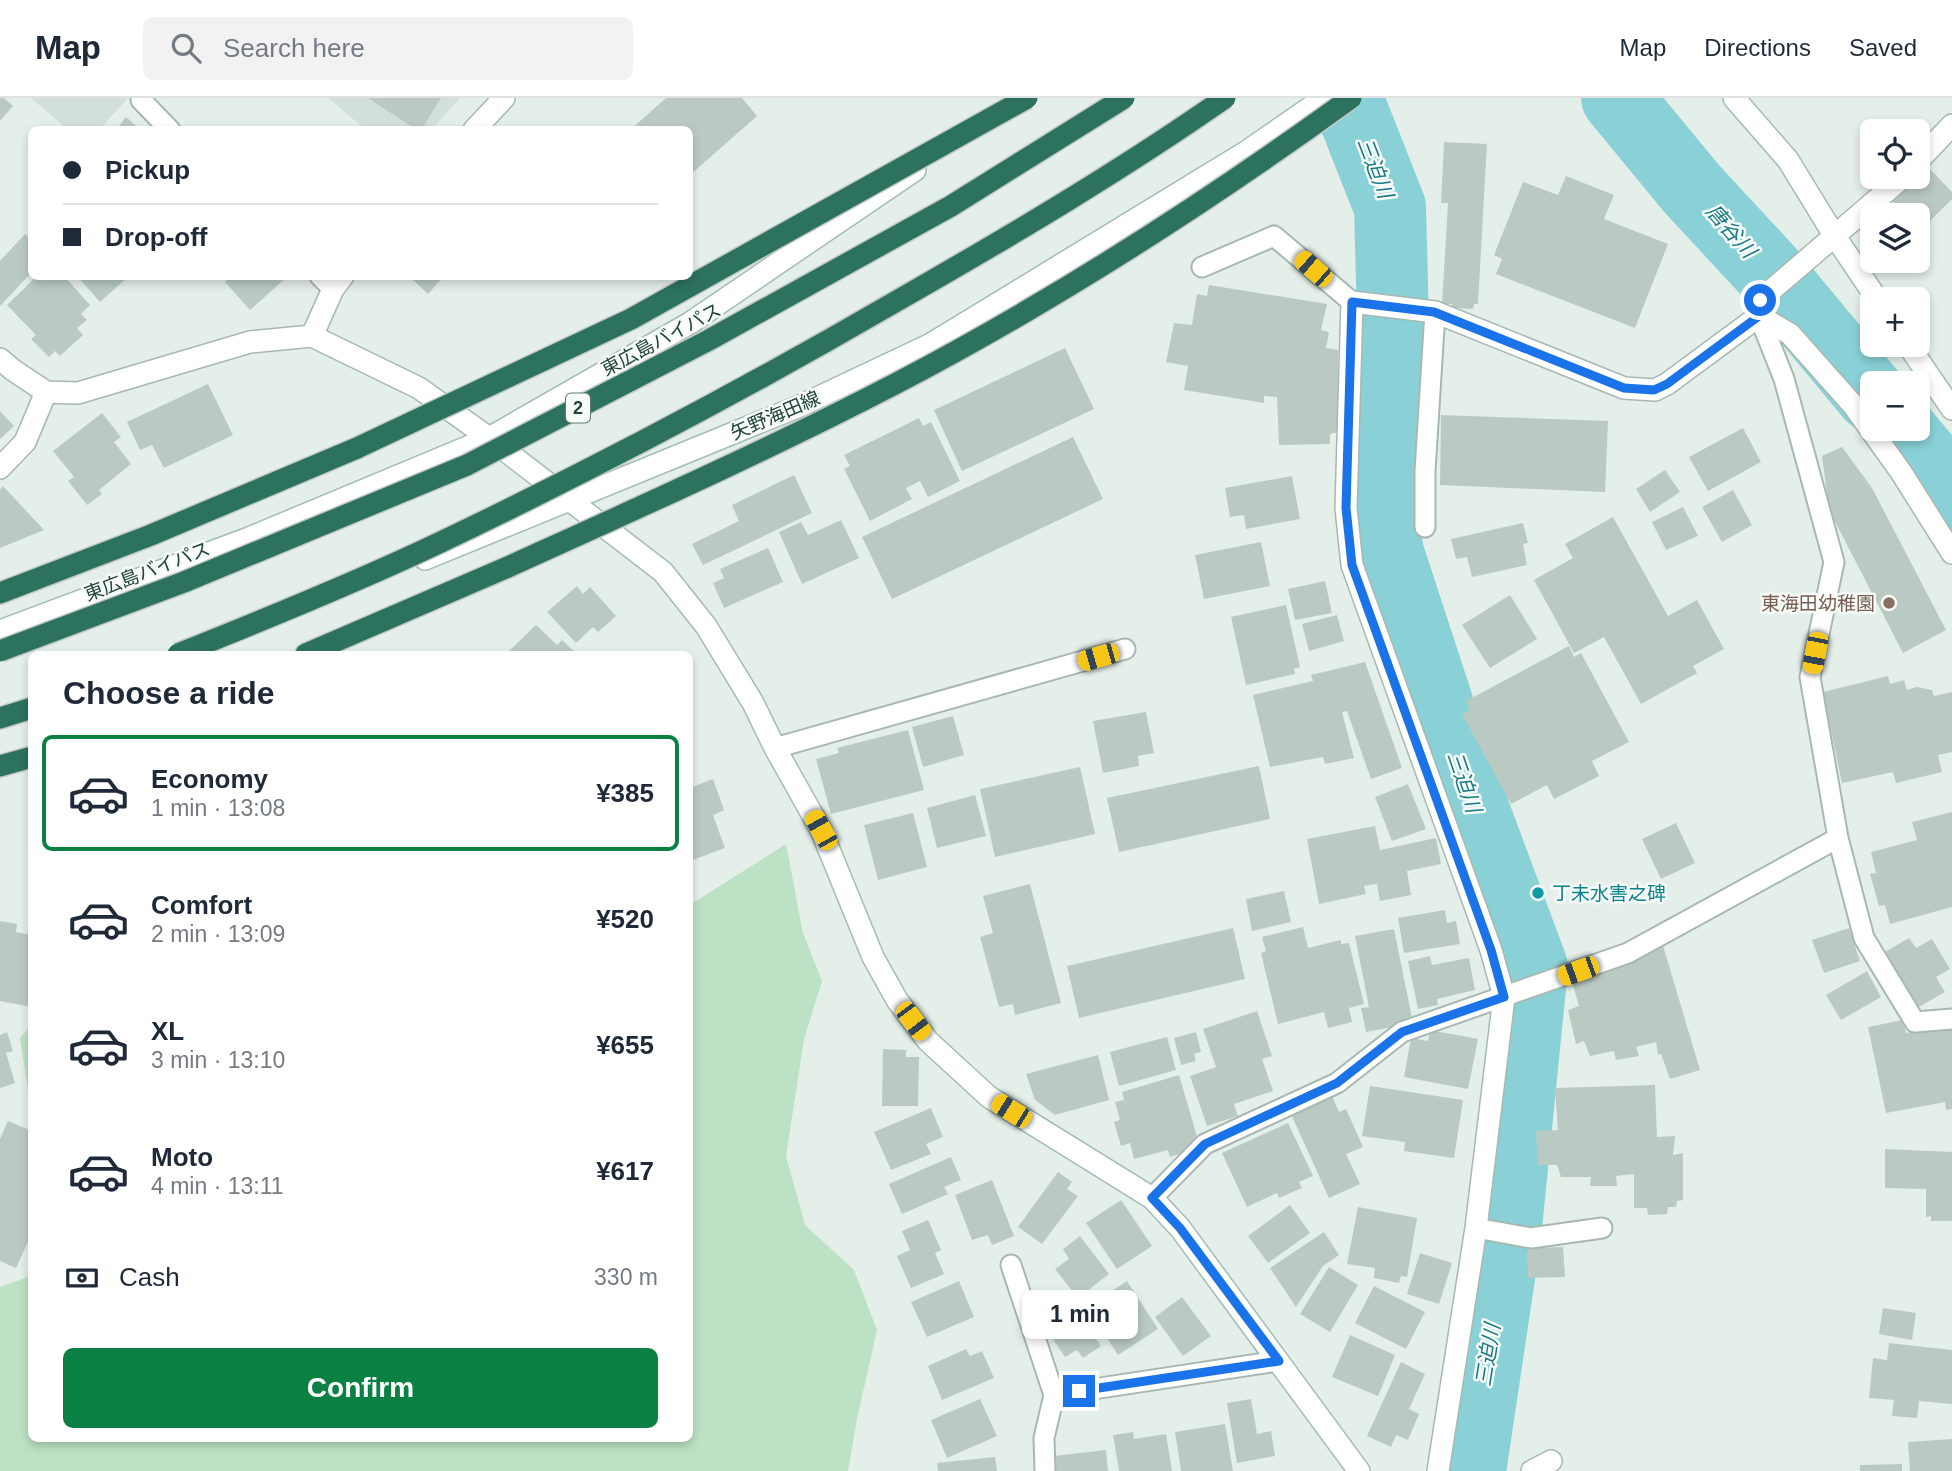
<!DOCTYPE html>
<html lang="en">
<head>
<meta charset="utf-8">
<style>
	body { margin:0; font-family:Arial,"Noto Sans JP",sans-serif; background:#f2f2f3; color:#1f2937; height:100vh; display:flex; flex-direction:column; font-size:26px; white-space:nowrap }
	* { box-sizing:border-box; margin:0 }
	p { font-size:23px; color:#747a83 }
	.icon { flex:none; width:38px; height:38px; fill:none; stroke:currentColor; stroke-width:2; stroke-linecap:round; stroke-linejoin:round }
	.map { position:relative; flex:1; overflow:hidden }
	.drawer { position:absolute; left:28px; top:553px; width:665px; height:791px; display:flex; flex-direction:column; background:#fff; border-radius:10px; box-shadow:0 4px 10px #0003 }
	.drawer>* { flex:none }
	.top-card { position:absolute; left:28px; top:28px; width:665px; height:154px; border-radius:10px; box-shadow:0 4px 10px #0003; display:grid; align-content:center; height:154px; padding:0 35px; background:#fff }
	.fabs { position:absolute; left:1860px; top:21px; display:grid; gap:14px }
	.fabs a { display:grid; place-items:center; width:70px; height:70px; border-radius:10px; background:#fff; box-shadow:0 4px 10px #0003; font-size:35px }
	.end { position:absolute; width:32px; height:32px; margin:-16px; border:9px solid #1a73e8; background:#fff; box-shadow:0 0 0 4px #fff }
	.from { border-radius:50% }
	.bubble { position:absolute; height:49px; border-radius:10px; background:#fff; box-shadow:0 4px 10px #0003; font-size:23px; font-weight:800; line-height:49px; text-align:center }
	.car { position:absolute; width:21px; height:42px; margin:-21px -10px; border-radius:9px; box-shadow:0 0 5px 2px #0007; background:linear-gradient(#f5c518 24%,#345 0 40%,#f5c518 0 76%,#345 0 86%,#f5c518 0) }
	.top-card b { display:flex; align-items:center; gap:24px; height:66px; font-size:26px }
	.top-card b+b { border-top:2px solid #e0e1e3 }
	.top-card i { width:18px; height:18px; background:#1f2937 }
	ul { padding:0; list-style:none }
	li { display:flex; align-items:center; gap:21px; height:116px; margin:0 14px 10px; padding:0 21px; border:4px solid transparent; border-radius:10px }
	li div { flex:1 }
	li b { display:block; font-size:26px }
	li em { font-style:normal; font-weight:800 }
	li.active { border-color:#0b8043 }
	li>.icon { width:63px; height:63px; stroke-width:1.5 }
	h2 { padding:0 35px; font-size:32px; line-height:84px }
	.pay { display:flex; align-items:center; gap:18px; height:77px; padding:0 35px; font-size:26px }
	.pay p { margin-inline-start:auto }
	.primary-button { display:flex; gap:14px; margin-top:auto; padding:14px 35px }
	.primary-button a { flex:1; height:80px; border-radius:10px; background:#0b8043; color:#fff; font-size:28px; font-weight:800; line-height:80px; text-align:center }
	header { display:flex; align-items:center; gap:42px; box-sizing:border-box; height:98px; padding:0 35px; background:#fff; border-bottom:2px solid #e0e1e3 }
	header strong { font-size:33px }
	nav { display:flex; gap:38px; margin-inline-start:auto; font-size:24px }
	.search { width:490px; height:63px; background:#f2f2f3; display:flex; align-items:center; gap:18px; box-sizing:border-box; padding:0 24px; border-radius:10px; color:#747a83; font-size:26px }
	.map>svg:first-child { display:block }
	.built { fill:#d3dfd9 }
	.green { fill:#bde1c4 }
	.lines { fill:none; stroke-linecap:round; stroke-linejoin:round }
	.river { stroke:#8ad1d7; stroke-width:72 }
	.building { fill:#bacac3 }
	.lane-casing { stroke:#a7b8b1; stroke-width:23 }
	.street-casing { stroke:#a7b8b1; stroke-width:24 }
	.secondary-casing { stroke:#a3bcb1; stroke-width:24 }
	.highway-casing { stroke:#c1cac7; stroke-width:24 }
	.lane { stroke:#fff; stroke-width:19 }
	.street { stroke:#fff; stroke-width:21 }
	.secondary { stroke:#fff; stroke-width:21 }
	.highway { stroke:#2c725e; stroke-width:21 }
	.highway-bridge-casing { stroke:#c1cac7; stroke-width:24; stroke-linecap:butt }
	.highway-bridge { stroke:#2c725e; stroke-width:21 }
	.route { stroke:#1a73e8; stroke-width:9 }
	.education-dot { fill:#8d6e63; stroke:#f6fbf8; stroke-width:2.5 }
	.culture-dot { fill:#0f9aa8; stroke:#f6fbf8; stroke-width:2.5 }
	.labels { text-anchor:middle; stroke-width:5; stroke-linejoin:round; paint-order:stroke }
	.shield { fill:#f6fbf8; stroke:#627a72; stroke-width:2 }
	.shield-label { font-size:18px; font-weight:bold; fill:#224338 }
	.street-label { font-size:19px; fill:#224338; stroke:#f6fbf8 }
	.education-label { font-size:19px; fill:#785e54; stroke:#f6fbf8; text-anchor:end }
	.culture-label { font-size:19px; fill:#0d838f; stroke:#f6fbf8; text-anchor:start }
	.water-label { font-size:21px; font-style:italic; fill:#177a84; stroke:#f6fbf8 }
</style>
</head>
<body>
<header>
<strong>Map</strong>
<div class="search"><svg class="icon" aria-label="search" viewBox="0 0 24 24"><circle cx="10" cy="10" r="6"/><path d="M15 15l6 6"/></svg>Search here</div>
<nav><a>Map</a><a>Directions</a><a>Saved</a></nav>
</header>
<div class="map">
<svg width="1952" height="1373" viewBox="0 0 1952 1373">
	<rect width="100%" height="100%" fill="#e5efea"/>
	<path class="built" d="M31 0H128L100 31 68 32Z
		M328 0H460L431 32 365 31Z"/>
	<path class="green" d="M786 746 803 835 822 883 804 941 786 1058 805 1127 854 1172 877 1232 857 1321 848 1373H0V1189L31 1178 32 1340H690V807Z
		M31 928V1011L20 940Z"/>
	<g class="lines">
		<path class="river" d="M1347 0 1390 109 1393 223 1382 416 1388 455 1462 681 1532 869 1505 1139 1470 1373
			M1617 0 1692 91 1768 173 1872 298
			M1900 331 1944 384 1952 397"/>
	</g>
	<path class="building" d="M0 0H4L13 8 0 23Z
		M368 0H441L421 32H417Z
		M666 0H742L757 18 690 77V32H630Z
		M126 19 141 32H116Z
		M1444 44 1487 46 1478 206H1474L1473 211 1452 210V206H1442L1448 105H1441Z
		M1928 69 1952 94V101L1921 132 1918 129V117H1906L1892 103Z
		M1566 78 1614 97 1604 121 1668 146 1635 230 1496 176 1502 161 1494 157 1523 84 1558 97Z
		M25 136 32 142V174L0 208V163Z
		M37 178H64L90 207 81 216 87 222 77 230 83 237 60 258 55 253 49 259 31 241 36 237 7 207Z
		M77 178H129L100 204Z
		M231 178H288L250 212 225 184Z
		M409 178H444L428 196Z
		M1209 187 1327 206 1321 232 1329 234 1326 250 1338 252V334L1330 336V346L1279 347 1277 299 1264 298V305L1184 292 1188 268 1166 264 1174 225 1192 227 1197 196 1207 198Z
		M1065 250 1094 311 962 373 934 312Z
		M208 286 233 337 164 370 152 347 140 352 127 324Z
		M0 313 14 328 0 341Z
		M102 315 121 339 114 344 131 366 99 392 102 396 87 407 68 383 74 379 53 353Z
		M1441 317 1608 323 1605 394 1440 387Z
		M919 320 923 328 931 324 960 383 928 399 920 383 906 390 912 401 870 423 844 371 850 368 844 357Z
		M1743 330 1761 364 1708 393 1689 359Z
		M1073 339 1103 401 892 501 862 439Z
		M1842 349 1872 390 1946 532 1903 555 1829 412 1822 358Z
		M1665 372 1680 394 1650 414 1636 391Z
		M794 377 812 415 703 467 692 446 739 423 732 407Z
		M1292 378 1300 421 1246 431 1244 417 1230 419 1225 390Z
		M3 388 44 432 0 450V392Z
		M1733 392 1752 427 1722 444 1702 409Z
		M1683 409 1698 438 1666 452 1652 424Z
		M1613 419 1668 518 1697 502 1724 551 1693 568 1697 575 1641 606 1604 539 1574 555 1534 482 1573 460 1565 446Z
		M841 422 859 460 802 486 779 434 801 424 808 437Z
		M1523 425 1528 445 1523 446 1527 467 1472 479 1467 459 1456 461 1451 441Z
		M1261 444 1270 488 1204 501 1195 457Z
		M768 450 783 484 724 510 713 485 724 480 720 471Z
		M1325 483 1332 515 1295 522 1288 491Z
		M577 488 583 496 590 489 616 518 598 534 593 529 576 545 547 514Z
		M1510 497 1537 541 1490 570 1462 527Z
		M1286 507 1300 569 1294 571 1295 576 1246 587 1231 519Z
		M1337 517 1344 543 1309 553 1302 526Z
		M536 527 557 547 562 542 577 556H506Z
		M1569 548 1574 559 1581 555 1629 644 1592 663 1599 678 1554 701 1547 687 1511 706 1462 616 1470 612 1466 603Z
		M1365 564 1402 670 1371 681 1347 613 1342 614 1354 660 1325 666 1323 659 1270 669 1253 597 1313 583 1311 577Z
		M1888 578 1890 586 1904 582 1907 592 1917 589 1932 592 1934 598 1952 594V654L1938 657 1942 674 1896 685 1893 674 1842 685 1823 594Z
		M1146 614 1154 655 1138 658 1139 668 1103 675 1093 623Z
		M953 618 964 657 923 669 912 629Z
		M908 632 924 692 831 716 816 661 839 655 837 650Z
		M1259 668 1270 721 1119 754 1107 700Z
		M1080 669 1095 736 995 759 980 691Z
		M713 681 724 712 713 717 725 750 690 763V690Z
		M1408 686 1426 731 1392 743 1375 699Z
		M975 697 986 738 937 750 927 710Z
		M1952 714V809L1890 826 1885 807 1879 808 1870 776 1876 775 1871 754 1917 742 1912 724Z
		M913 715 927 769 878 782 864 727Z
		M1676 725 1695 765 1661 781 1642 741Z
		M1375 728 1380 752 1436 740 1441 766 1407 773 1411 797 1380 803 1377 786 1364 788 1366 796 1319 806 1307 741Z
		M1030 786 1061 905 1015 917 1013 906 999 909 980 839 993 835 983 798Z
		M1284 793 1291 824 1252 833 1246 801Z
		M1445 812 1447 825 1456 823 1460 846 1404 855 1398 820Z
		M0 823 17 826 16 834 32 837V909L0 903Z
		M1303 829 1308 850 1341 842V846L1349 845 1364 906 1349 910 1352 924 1328 930 1324 914 1278 926 1261 855 1266 853 1262 839Z
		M1233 830 1245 881 1079 920 1067 868Z
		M1849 830 1860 863 1824 875 1812 842Z
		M1394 831 1413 925 1366 934 1361 910 1369 909 1355 838Z
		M1909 840 1916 850 1932 841 1950 871 1936 879 1945 894 1915 911 1878 858Z
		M1662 844 1700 972 1670 981 1661 956 1658 957 1656 944 1636 949 1639 958 1616 962 1614 953 1590 958 1584 943 1576 946 1568 912 1579 908 1573 887Z
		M1430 858 1432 867 1469 860 1475 892 1437 901 1438 907 1418 911 1408 863Z
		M1867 873 1881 899 1841 922 1826 897Z
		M1257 913 1272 958 1262 961 1273 993 1234 1006 1238 1018 1207 1028 1190 978 1216 969 1203 931Z
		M1903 922 1906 935 1952 926V1011L1946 1012 1945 1004 1886 1015 1868 929Z
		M1430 932 1478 941 1468 991 1404 979 1411 940 1428 943Z
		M7 934 13 953 6 955 15 985 0 990V937Z
		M1196 934 1201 954 1194 956 1196 963 1181 967 1174 940Z
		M1167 939 1176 972 1119 988 1110 954Z
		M883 951 906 952V959H919L918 1008H882Z
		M1098 957 1109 1002 1055 1017 1035 1002 1026 976Z
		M1179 977 1198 1042 1191 1044 1193 1052 1170 1059 1168 1052 1134 1061 1130 1045 1121 1048 1114 1024 1120 1022 1115 1004 1124 1002 1122 994Z
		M1655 987 1657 1039 1675 1038 1673 1057 1683 1055V1102L1677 1103 1676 1109H1668L1667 1116 1648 1117 1647 1110H1634V1076L1616 1078 1617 1088H1590L1591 1079H1561L1557 1067H1538L1536 1033 1558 1032 1555 990Z
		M1370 988 1463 1002 1454 1060 1404 1053 1405 1044 1362 1038Z
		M1332 998 1339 1014 1346 1011 1363 1049 1346 1056 1360 1086 1329 1100 1291 1016Z
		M931 1010 943 1039 926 1046 931 1056 891 1072 874 1034Z
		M8 1023 32 1033V1135L16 1170 0 1163V1041Z
		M1288 1025 1313 1078 1299 1084 1302 1090 1279 1100 1277 1095 1247 1109 1222 1055Z
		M1885 1051 1952 1054V1123H1931V1118L1926 1119V1091L1885 1090Z
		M951 1059 961 1082 944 1089 948 1096 902 1116 889 1086Z
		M1058 1074 1072 1084 1067 1091 1078 1098 1042 1146 1018 1129Z
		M992 1082 1014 1138 992 1147 988 1137 972 1142 955 1097Z
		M1121 1102 1152 1148 1117 1171 1086 1125Z
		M1290 1107 1310 1135 1268 1165 1248 1138Z
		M1358 1109 1417 1120 1407 1179 1401 1178 1399 1185 1374 1180 1375 1170 1347 1166Z
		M928 1122 941 1152 935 1155 944 1176 911 1190 897 1158 910 1152 902 1133Z
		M1324 1134 1339 1157 1323 1168 1296 1209 1270 1170Z
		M1080 1138 1109 1176 1078 1200 1055 1171 1069 1161 1063 1151Z
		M1563 1149 1565 1179 1528 1180 1527 1150Z
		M1420 1155 1452 1165 1439 1206 1407 1196Z
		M1329 1169 1358 1187 1330 1234 1300 1216Z
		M959 1183 974 1219 927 1239 911 1204Z
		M1127 1183 1158 1231 1118 1257 1087 1209Z
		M1374 1188 1425 1214 1406 1251 1355 1225Z
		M1068 1199 1101 1248 1083 1260 1077 1252 1065 1259 1038 1219Z
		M1182 1199 1211 1238 1183 1258 1155 1219Z
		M1883 1210 1916 1215 1912 1242 1879 1236Z
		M1350 1237 1395 1257 1378 1298 1332 1279Z
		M1889 1245 1952 1252V1306L1919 1303 1917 1320 1892 1318 1894 1302 1869 1300 1873 1260 1887 1262Z
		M966 1251 970 1258 982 1253 994 1280 942 1302 928 1268Z
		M1401 1264 1425 1276 1409 1311 1419 1316 1408 1342 1396 1337 1391 1349 1367 1338Z
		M980 1301 997 1338 947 1360 931 1322Z
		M1251 1301 1257 1336 1271 1333 1275 1358 1237 1365 1227 1305Z
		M1225 1326 1233 1373H1181L1175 1334Z
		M1133 1334 1134 1341 1166 1336 1172 1373H1119L1113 1337Z
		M1952 1341V1373H1910L1908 1344Z
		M1106 1352 1108 1373H1056L1054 1358Z
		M995 1359 997 1373H938L937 1365Z
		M1902 1366V1373H1860V1367Z"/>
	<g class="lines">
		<g class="lane-casing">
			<path id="lane" d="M141 2 170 32
				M1202 169 1274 138 1352 204
				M320 178 333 191
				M1425 429V373L1435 214
				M775 650 1125 551
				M1838 740 1864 840 1915 924 1952 921
				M1152 1100 1205 1046 1337 985 1402 934 1628 855 1838 740 1810 579 1834 464 1784 281 1759 218
				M1476 1130 1531 1140 1602 1130
				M1011 1167 1054 1297 1044 1340 1045 1373
				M1054 1297 1278 1263"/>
		</g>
		<g class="street-casing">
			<path id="street" d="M474 32 504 0
				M1918 63 1952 27
				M1759 218 1790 236 1853 307 1901 374 1952 455
				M312 238 333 191 343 178
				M0 261 13 272 46 294 78 295 250 244 312 238 419 290 489 340
				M0 370 25 344 46 294
				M1438 1373 1476 1130 1504 899 1491 852 1352 467 1346 410 1352 204 1435 214 1624 290 1655 292 1667 286 1759 218 1760 202 1903 79
				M1532 1373 1551 1363"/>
		</g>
		<g class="secondary-casing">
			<path id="secondary" d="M1734 0 1788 62 1834 137 1877 201
				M1908 247 1952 311
				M489 340 663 474 706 528 753 605 775 650 821 732 873 859 897 902 928 943 989 999 1152 1100 1180 1130 1359 1373
				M425 461 802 307 931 246 1246 54 1324 0
				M0 533 249 440 489 340 690 225 915 72"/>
		</g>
		<g class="highway-casing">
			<path id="highway" d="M0 495 151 437 357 350
				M306 556 508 469
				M0 620 32 610
				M0 668 32 659"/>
		</g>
		<use href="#lane" class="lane"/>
		<use href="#street" class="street"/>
		<use href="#secondary" class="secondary"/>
		<use href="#highway" class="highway"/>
		<g class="highway-bridge-casing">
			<path id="highway-bridge" d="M357 350 631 221 1027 0
				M508 469C638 410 768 352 895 286 1054 203 1206 105 1351 0
				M0 553 184 484 467 367 709 242 951 108 1124 0
				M178 556C266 521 355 485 441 444 596 370 747 290 895 204 1007 140 1119 74 1225 0"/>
		</g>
		<use href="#highway-bridge" class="highway-bridge"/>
	</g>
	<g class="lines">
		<path class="route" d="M1079 1293 1279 1263 1180 1130 1152 1100 1205 1046 1337 985 1402 934 1504 899 1491 852 1352 467 1346 410 1352 204 1434 214 1624 290 1654 292 1667 286 1759 218 1760 202"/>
	</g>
	<circle class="education-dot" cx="1889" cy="505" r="7"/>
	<circle class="culture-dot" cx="1538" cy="795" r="7"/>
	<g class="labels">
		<rect class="shield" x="566" y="295.5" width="24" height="29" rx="5"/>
		<g class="shield-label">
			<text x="578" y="316">2</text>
		</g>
		<g class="street-label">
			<text transform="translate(661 241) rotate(-28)" y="7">東広島バイパス</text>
			<text transform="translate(775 317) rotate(-23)" y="7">矢野海田線</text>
			<text transform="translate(147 473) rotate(-21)" y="7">東広島バイパス</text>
		</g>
		<g class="education-label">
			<text x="1875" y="512">東海田幼稚園</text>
		</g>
		<g class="culture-label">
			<text x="1552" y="802">丁未水害之碑</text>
		</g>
		<g class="water-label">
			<text transform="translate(1375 70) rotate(69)" y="7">三迫川</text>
			<text transform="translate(1731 133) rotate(49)" y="7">唐谷川</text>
			<text transform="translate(1464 684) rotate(71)" y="7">三迫川</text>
			<text transform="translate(1488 1257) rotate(-81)" y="7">三迫川</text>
		</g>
	</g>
</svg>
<div class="fabs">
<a><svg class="icon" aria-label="locate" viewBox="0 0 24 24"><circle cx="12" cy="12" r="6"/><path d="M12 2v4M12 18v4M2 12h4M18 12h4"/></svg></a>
<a><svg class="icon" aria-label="layers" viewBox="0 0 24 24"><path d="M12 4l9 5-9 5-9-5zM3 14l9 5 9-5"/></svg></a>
<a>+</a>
<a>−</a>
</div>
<i class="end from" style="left:1760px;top:202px"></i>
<i class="end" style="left:1079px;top:1293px"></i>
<div class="bubble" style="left:1022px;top:1192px;width:116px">1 min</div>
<i class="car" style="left:1313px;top:171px;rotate:311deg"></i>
<i class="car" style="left:1815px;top:555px;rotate:191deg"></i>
<i class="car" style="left:1098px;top:559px;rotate:254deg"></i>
<i class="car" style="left:821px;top:732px;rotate:331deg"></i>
<i class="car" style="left:1578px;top:873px;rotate:250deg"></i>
<i class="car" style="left:913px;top:923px;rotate:143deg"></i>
<i class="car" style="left:1011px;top:1013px;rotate:302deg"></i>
<div class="top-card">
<b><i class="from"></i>Pickup</b>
<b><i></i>Drop-off</b>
</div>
<section class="drawer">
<h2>Choose a ride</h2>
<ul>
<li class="active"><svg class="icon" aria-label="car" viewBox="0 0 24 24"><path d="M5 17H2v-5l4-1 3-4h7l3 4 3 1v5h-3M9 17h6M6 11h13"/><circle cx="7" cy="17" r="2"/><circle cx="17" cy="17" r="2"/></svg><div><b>Economy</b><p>1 min · 13:08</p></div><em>¥385</em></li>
<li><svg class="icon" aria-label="car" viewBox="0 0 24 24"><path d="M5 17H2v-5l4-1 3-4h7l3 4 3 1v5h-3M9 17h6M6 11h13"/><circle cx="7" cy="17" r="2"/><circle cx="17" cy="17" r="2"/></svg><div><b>Comfort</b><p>2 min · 13:09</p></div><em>¥520</em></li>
<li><svg class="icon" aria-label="car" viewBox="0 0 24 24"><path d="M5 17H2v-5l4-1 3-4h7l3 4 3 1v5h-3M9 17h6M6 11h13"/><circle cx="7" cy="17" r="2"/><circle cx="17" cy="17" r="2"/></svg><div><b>XL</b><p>3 min · 13:10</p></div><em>¥655</em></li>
<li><svg class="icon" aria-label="car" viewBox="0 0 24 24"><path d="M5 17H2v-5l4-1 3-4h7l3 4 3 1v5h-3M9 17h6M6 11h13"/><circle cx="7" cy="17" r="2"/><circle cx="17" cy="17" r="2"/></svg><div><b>Moto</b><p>4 min · 13:11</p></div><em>¥617</em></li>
</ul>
<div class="pay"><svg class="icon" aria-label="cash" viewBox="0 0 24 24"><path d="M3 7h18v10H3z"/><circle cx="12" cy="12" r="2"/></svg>Cash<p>330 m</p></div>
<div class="primary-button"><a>Confirm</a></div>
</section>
</div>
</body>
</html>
